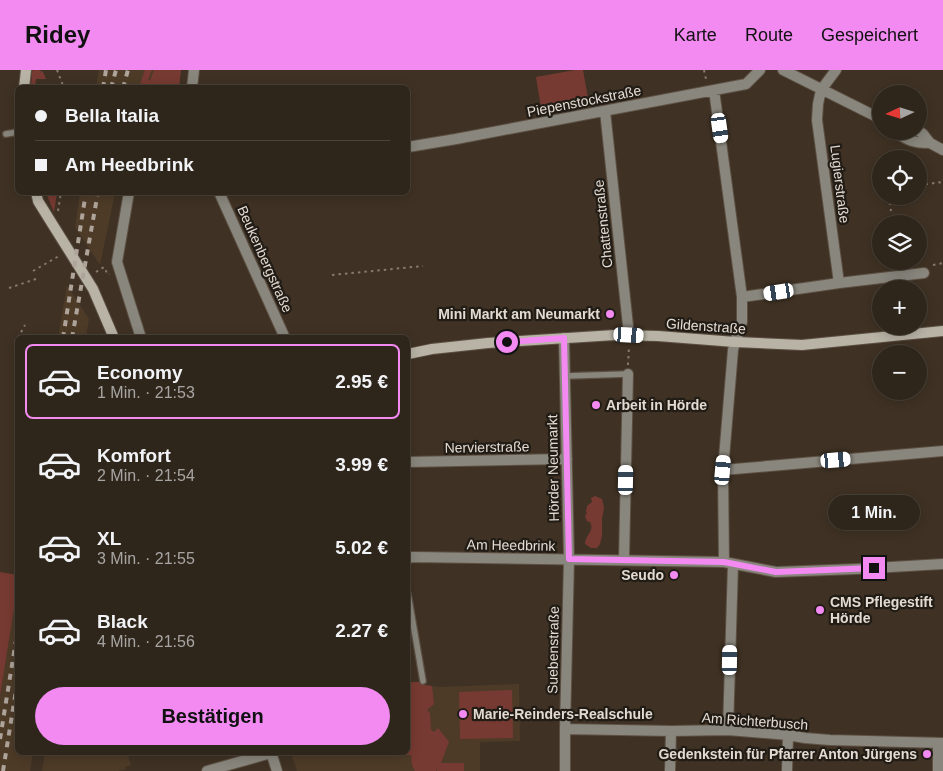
<!DOCTYPE html>
<html lang="de">
<head>
<meta charset="utf-8">
<style>
	body { margin:0; font-family:Arial,sans-serif; background:#372e24; color:#f1f3f6; height:100vh; display:flex; flex-direction:column; font-size:19px; white-space:nowrap }
	* { box-sizing:border-box; margin:0 }
	p { font-size:16px; color:#a7a5a3 }
	.icon { flex:none; width:28px; height:28px; fill:none; stroke:currentColor; stroke-width:2; stroke-linecap:round; stroke-linejoin:round }
	.map { position:relative; flex:1; overflow:hidden }
	.panel { position:absolute; left:15px; top:265px; width:395px; height:420px; display:flex; flex-direction:column; background:#2f261b; border-radius:8px; box-shadow:0 2px 12px #0003,0 0 0 1px #4a433a }
	.panel>* { flex:none }
	.hud { position:absolute; left:15px; top:15px; width:395px; height:110px; border-radius:8px; box-shadow:0 2px 12px #0003,0 0 0 1px #4a433a; display:grid; align-content:center; height:110px; padding:0 20px; background:#2f261b }
	.needle { width:32px; rotate:266deg }
	.buttons { position:absolute; left:872px; top:15px; display:grid; gap:10px }
	.buttons a { display:grid; place-items:center; width:55px; height:55px; border-radius:50%; background:#2f261b; box-shadow:0 2px 12px #0003,0 0 0 1px #4a433a; font-size:25px }
	.end { position:absolute; width:22px; height:22px; margin:-11px; border:6px solid #f28af2; background:#111; box-shadow:0 0 0 2px #111 }
	.from { border-radius:50% }
	.bubble { position:absolute; height:35px; border-radius:18px; background:#2f261b; box-shadow:0 2px 12px #0003,0 0 0 1px #4a433a; font-size:16px; font-weight:700; line-height:35px; text-align:center }
	.car { position:absolute; width:15px; height:30px; margin:-15px -8px; border-radius:6px; box-shadow:0 0 4px 1px #0007; background:linear-gradient(#fff 24%,#345 0 40%,#fff 0 76%,#345 0 86%,#fff 0) }
	.hud b { display:flex; align-items:center; gap:18px; height:48px; font-size:19px }
	.hud b+b { border-top:1px solid #4a433a }
	.hud i { width:12px; height:12px; background:#f1f3f6 }
	ul { padding:9px 0 0; list-style:none }
	li { display:flex; align-items:center; gap:15px; height:75px; margin:0 10px 8px; padding:0 10px; border:2px solid transparent; border-radius:8px }
	li div { flex:1 }
	li b { display:block; font-size:19px }
	li em { font-style:normal; font-weight:700 }
	li.current { border-color:#f28af2 }
	li>.icon { width:45px; height:45px; stroke-width:1.5 }
	.action { display:flex; gap:10px; margin-top:auto; padding:10px 20px }
	.action a { flex:1; height:58px; border-radius:30px; background:#f28af2; color:#111; font-size:20px; font-weight:700; line-height:58px; text-align:center }
	header { display:flex; align-items:center; gap:30px; box-sizing:border-box; height:70px; padding:0 25px; background:#f28af2; color:#111 }
	header strong { font-size:24px }
	nav { display:flex; gap:28px; margin-inline-start:auto; font-size:18px }
	.map>svg:first-child { display:block }
	.built { fill:#4d3b27 }
	.green { fill:#773a32 }
	.lines { fill:none; stroke-linecap:round; stroke-linejoin:round }
	.lane-casing { stroke:#5d5043; stroke-width:8 }
	.street-casing { stroke:#5d5043; stroke-width:12 }
	.secondary-casing { stroke:#5d5043; stroke-width:12 }
	.path { stroke:#857a6e; stroke-width:2; stroke-dasharray:2.5 4; stroke-linecap:butt }
	.lane { stroke:#89867d; stroke-width:5.5 }
	.street { stroke:#89867d; stroke-width:10 }
	.secondary { stroke:#b8b3a5; stroke-width:10 }
	.rail { stroke:#aea49a; stroke-width:4; stroke-dasharray:6 6; stroke-linecap:butt }
	.route { stroke:#f28af2; stroke-width:6 }
	.poi-dot { fill:#f28af2; stroke:#211c15; stroke-width:2 }
	.labels { text-anchor:middle; stroke-width:4.5; stroke-linejoin:round; paint-order:stroke }
	.street-label { font-size:14px; fill:#e3dbd2; stroke:#211c15 }
	.poi-label { font-size:14px; font-weight:bold; fill:#e3dbd2; stroke:#211c15; text-anchor:end }
</style>
</head>
<body>
<header>
<strong>Ridey</strong>
<nav><a>Karte</a><a>Route</a><a>Gespeichert</a></nav>
</header>
<div class="map">
<svg width="943" height="701" viewBox="0 0 943 701">
	<rect width="100%" height="100%" fill="#3f3224"/>
	<path class="built" d="M99 0H181L179 17 96 18Z
		M80 123H115L100 195 75 157Z
		M67 215 89 249 86 267 58 268Z
		M17 513 18 682 33 683 30 701H0V626Z
		M408 612H418L424 615 441 617 519 614 520 671 480 672V701H297L291 683 408 682Z
		M45 683H127L131 695 125 697 126 699 118 701H42Z"/>
	<path class="green" d="M34 0H39L43 2 46 9H36L35 17H31L32 1Z
		M145 0H152L148 10 150 11 154 0H181L179 17H139Z
		M575 0H583L589 34 542 43 536 7Z
		M46 123H57L54 142Z
		M595 426 602 429 604 438 602 449V466L600 474 597 478H591L585 474C585 465 595 461 590 452L587 451 585 446 587 443 586 442 587 436 592 432 591 428Z
		M0 502 17 505 18 513 0 626Z
		M408 612H418L424 615 432 616 434 634 427 640 430 643 431 660 434 662 438 658 449 672 441 693H464V701H437V699L436 701H415L412 695 411 685H402V683L408 682Z
		M512 620 513 668 460 669 459 622Z"/>
	<g class="lines">
		<g class="lane-casing">
			<path id="lane" d="M6 64 18 62
				M565 306 628 304
				M408 524 423 611"/>
		</g>
		<g class="street-casing">
			<path id="street" d="M783 0 881 49
				M836 0 821 20 818 34 817 50 839 213
				M192 18 194 0
				M714 20 742 227V252L735 272 733 280 723 400 724 492
				M605 41 629 265
				M894 61C908 71 914 73 930 73
				M919 61 923 64 930 73 943 80
				M408 77 456 69 746 14 760 0
				M129 122 117 192 141 268
				M219 122 285 268
				M742 227 839 213 924 203
				M564 268 569 489 565 659V701
				M408 392 567 389
				M723 400 943 381
				M408 488 413 487 724 492 776 502 856 499 943 494
				M624 490 628 304
				M565 659 671 661 728 660 788 665 805 668 830 670 943 673
				M728 660 733 494
				M271 682 277 701
				M207 701 271 683
				M670 701 671 661
				M787 701 788 665
				M938 701V673"/>
		</g>
		<g class="secondary-casing">
			<path id="secondary" d="M24 18 26 0
				M36 122 38 131 51 152 93 219 114 268
				M408 284 432 279 488 273 615 265 658 266 735 272 802 275 943 261"/>
		</g>
		<path class="path" d="M57 0 64 18
			M704 0 706 9
			M919 115 943 112
			M889 126 891 141
			M58 141 61 122
			M933 195 943 193
			M33 201 59 186
			M96 202 104 197 108 205 109 204
			M332 205 423 196
			M9 218 36 209
			M18 268 25 255
			M15 293 18 291
			M628 295 629 277"/>
		<use href="#lane" class="lane"/>
		<use href="#street" class="street"/>
		<use href="#secondary" class="secondary"/>
		<path class="rail" d="M103 18 106 0
			M111 18 116 0
			M123 18 128 0
			M63 268 86 122
			M72 268 98 122
			M0 669 18 558
			M3 701 18 608"/>
	</g>
	<g class="lines">
		<path class="route" d="M507 272 564 268 569 489 724 492 776 502 874 498"/>
	</g>
	<g class="poi-dot">
		<circle cx="610" cy="244" r="5"/>
		<circle cx="596" cy="335" r="5"/>
		<circle cx="674" cy="505" r="5"/>
		<circle cx="820" cy="540" r="5"/>
		<circle cx="463" cy="644" r="5"/>
		<circle cx="927" cy="684" r="5"/>
	</g>
	<g class="labels">
		<g class="street-label">
			<text transform="translate(584 31) rotate(-11)" y="5">Piepenstockstraße</text>
			<text transform="translate(840 114) rotate(83)" y="5">Lugierstraße</text>
			<text transform="translate(603 154) rotate(-96)" y="5">Chattenstraße</text>
			<text transform="translate(265 189) rotate(66)" y="5">Beukenbergstraße</text>
			<text transform="translate(706 256) rotate(4)" y="5">Gildenstraße</text>
			<text transform="translate(487 377) rotate(-1)" y="5">Nervierstraße</text>
			<text transform="translate(553 398) rotate(-91)" y="5">Hörder Neumarkt</text>
			<text transform="translate(511 475) rotate(1)" y="5">Am Heedbrink</text>
			<text transform="translate(553 580) rotate(-89)" y="5">Suebenstraße</text>
			<text transform="translate(755 651) rotate(4)" y="5">Am Richterbusch</text>
		</g>
		<g class="poi-label">
			<text x="600" y="249">Mini Markt am Neumarkt</text>
			<text x="606" y="340" text-anchor="start">Arbeit in Hörde</text>
			<text x="664" y="510">Seudo</text>
			<text x="830" y="537" text-anchor="start">CMS Pflegestift<tspan x="830" dy="16">Hörde</tspan></text>
			<text x="473" y="649" text-anchor="start">Marie-Reinders-Realschule</text>
			<text x="917" y="689">Gedenkstein für Pfarrer Anton Jürgens</text>
		</g>
	</g>
</svg>
<div class="buttons">
<a><svg class="needle" viewBox="-14 -14 28 28"><path d="M0-13l5 13h-10z" fill="#e53935"/><path d="M0 13l5-13h-10z" fill="#a7a5a3"/></svg></a>
<a><svg class="icon" aria-label="locate" viewBox="0 0 24 24"><circle cx="12" cy="12" r="6"/><path d="M12 2v4M12 18v4M2 12h4M18 12h4"/></svg></a>
<a><svg class="icon" aria-label="layers" viewBox="0 0 24 24"><path d="M12 4l9 5-9 5-9-5zM3 14l9 5 9-5"/></svg></a>
<a>+</a>
<a>−</a>
</div>
<i class="end from" style="left:507px;top:272px"></i>
<i class="end" style="left:874px;top:498px"></i>
<div class="bubble" style="left:828px;top:425px;width:92px">1 Min.</div>
<i class="car" style="left:720px;top:58px;rotate:172deg"></i>
<i class="car" style="left:779px;top:222px;rotate:261deg"></i>
<i class="car" style="left:629px;top:265px;rotate:93deg"></i>
<i class="car" style="left:836px;top:390px;rotate:85deg"></i>
<i class="car" style="left:723px;top:400px;rotate:5deg"></i>
<i class="car" style="left:626px;top:410px;rotate:1deg"></i>
<i class="car" style="left:730px;top:590px;rotate:1deg"></i>
<div class="hud">
<b><i class="from"></i>Bella Italia</b>
<b><i></i>Am Heedbrink</b>
</div>
<section class="panel">
<ul>
<li class="current"><svg class="icon" aria-label="car" viewBox="0 0 24 24"><path d="M5 17H2v-5l4-1 3-4h7l3 4 3 1v5h-3M9 17h6M6 11h13"/><circle cx="7" cy="17" r="2"/><circle cx="17" cy="17" r="2"/></svg><div><b>Economy</b><p>1 Min. · 21:53</p></div><em>2.95 €</em></li>
<li><svg class="icon" aria-label="car" viewBox="0 0 24 24"><path d="M5 17H2v-5l4-1 3-4h7l3 4 3 1v5h-3M9 17h6M6 11h13"/><circle cx="7" cy="17" r="2"/><circle cx="17" cy="17" r="2"/></svg><div><b>Komfort</b><p>2 Min. · 21:54</p></div><em>3.99 €</em></li>
<li><svg class="icon" aria-label="car" viewBox="0 0 24 24"><path d="M5 17H2v-5l4-1 3-4h7l3 4 3 1v5h-3M9 17h6M6 11h13"/><circle cx="7" cy="17" r="2"/><circle cx="17" cy="17" r="2"/></svg><div><b>XL</b><p>3 Min. · 21:55</p></div><em>5.02 €</em></li>
<li><svg class="icon" aria-label="car" viewBox="0 0 24 24"><path d="M5 17H2v-5l4-1 3-4h7l3 4 3 1v5h-3M9 17h6M6 11h13"/><circle cx="7" cy="17" r="2"/><circle cx="17" cy="17" r="2"/></svg><div><b>Black</b><p>4 Min. · 21:56</p></div><em>2.27 €</em></li>
</ul>
<div class="action"><a>Bestätigen</a></div>
</section>
</div>
</body>
</html>
